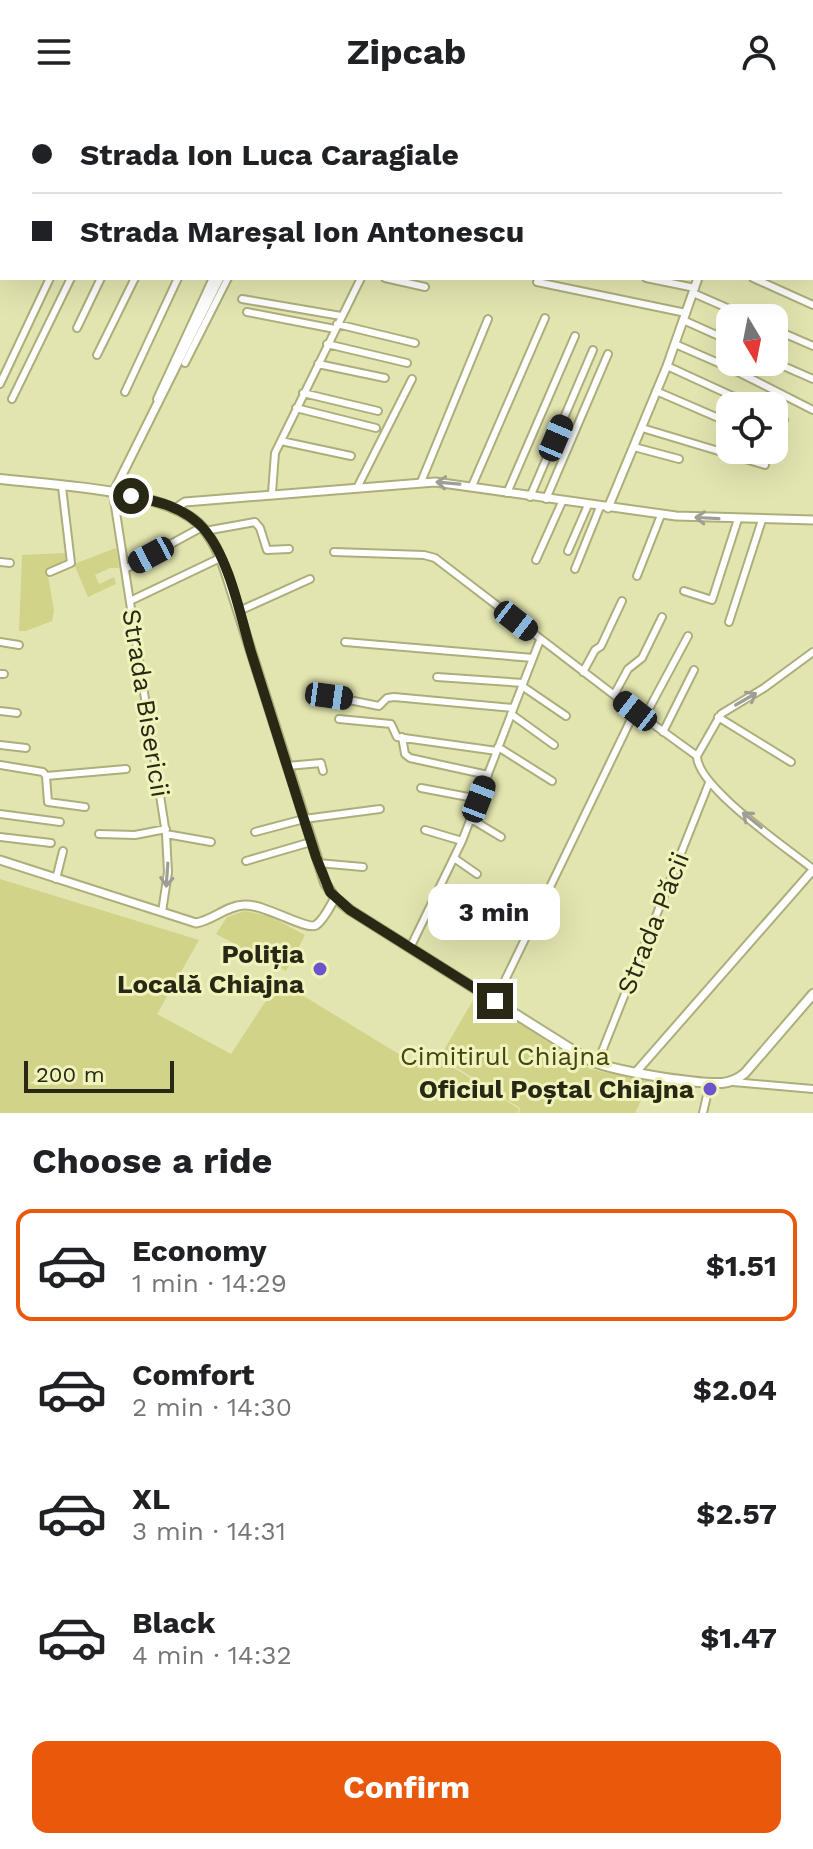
<!DOCTYPE html>
<html lang="en">
<head>
<meta charset="utf-8">
<style>
	body { margin:0; font-family:"Work Sans",sans-serif; background:#f6f6f6; color:#202124; height:100vh; display:flex; flex-direction:column; font-size:30px; white-space:nowrap }
	* { box-sizing:border-box; margin:0 }
	p { font-size:26px; color:#757577 }
	.icon { flex:none; width:44px; height:44px; fill:none; stroke:currentColor; stroke-width:2; stroke-linecap:round; stroke-linejoin:round }
	.map { position:relative; height:1009px; overflow:hidden }
	.panel { display:flex; flex-direction:column; background:#fff; flex:1 }
	.panel>* { flex:none }
	.banner { position:absolute; left:0px; top:0px; width:814px; height:176px; box-shadow:0 8px 32px #0002; display:grid; align-content:center; height:176px; padding:0 32px; background:#fff }
	.needle { width:52px; rotate:170deg }
	.buttons { position:absolute; left:716px; top:200px; display:grid; gap:16px }
	.buttons a { display:grid; place-items:center; width:72px; height:72px; border-radius:16px; background:#fff; box-shadow:0 8px 32px #0002; font-size:40px }
	.scale { position:absolute; left:24px; bottom:20px; width:150px; box-sizing:border-box; padding-left:8px; border:4px solid #282814; border-top:0; font-size:22px; line-height:28px; white-space:nowrap; color:#282814; -webkit-text-stroke:6px #f1f3bd; paint-order:stroke }
	.end { position:absolute; width:36px; height:36px; margin:-18px; border:10px solid #282814; background:#fff; box-shadow:0 0 0 4px #fff }
	.from { border-radius:50% }
	.bubble { position:absolute; height:56px; border-radius:16px; background:#fff; box-shadow:0 8px 32px #0002; font-size:26px; font-weight:700; line-height:56px; text-align:center }
	.car { position:absolute; width:24px; height:48px; margin:-24px -12px; border-radius:10px; box-shadow:0 0 6px 2px #0007; background:linear-gradient(#222 24%,#8ab4d8 0 40%,#222 0 76%,#8ab4d8 0 86%,#222 0) }
	.banner b { display:flex; align-items:center; gap:28px; height:76px; font-size:30px }
	.banner b+b { border-top:2px solid #e0e0e0 }
	.banner i { width:20px; height:20px; background:#202124 }
	ul { padding:0; list-style:none }
	li { display:flex; align-items:center; gap:24px; height:112px; margin:0 16px 12px; padding:0 16px; border:4px solid transparent; border-radius:16px }
	li div { flex:1 }
	li b { display:block; font-size:30px }
	li em { font-style:normal; font-weight:700 }
	li.active { border-color:#ea580c }
	li>.icon { width:72px; height:72px; stroke-width:1.5 }
	h2 { padding:0 32px; font-size:36px; line-height:96px }
	.button { display:flex; gap:16px; margin-top:auto; padding:16px 32px }
	.button a { flex:1; height:92px; border-radius:16px; background:#ea580c; color:#fff; font-size:32px; font-weight:700; line-height:92px; text-align:center }
	header { display:flex; justify-content:space-between; align-items:center; height:104px; padding:0 32px; background:#fff; font-size:36px; font-weight:700 }
	.map>svg:first-child { display:block }
	.green { fill:#d1d389 }
	.lines { fill:none; stroke-linecap:round; stroke-linejoin:round }
	.minor-casing { stroke:#adae7b; stroke-width:10 }
	.tertiary-casing { stroke:#adae7b; stroke-width:11 }
	.secondary-casing { stroke:#adae7b; stroke-width:12 }
	.minor { stroke:#fff; stroke-width:6 }
	.tertiary { stroke:#fff; stroke-width:7 }
	.secondary { stroke:#fff; stroke-width:8 }
	.oneway { stroke:#9e9e95 }
	.route { stroke:#282814; stroke-width:10 }
	.poi-dot { fill:#6f53cc; stroke:#f1f3bd; stroke-width:3 }
	.labels { text-anchor:middle; stroke-width:6; stroke-linejoin:round; paint-order:stroke }
	.street-label { font-size:26px; fill:#282814; stroke:#f1f3bd }
	.poi-label { font-size:26px; font-weight:bold; fill:#282814; stroke:#f1f3bd; text-anchor:end }
	.park-label { font-size:26px; fill:#454514; stroke:#f1f3bd }
</style>
</head>
<body>
<header><svg class="icon" aria-label="menu" viewBox="0 0 24 24"><path d="M4 6h16M4 12h16M4 18h16"/></svg>Zipcab<svg class="icon" aria-label="person" viewBox="0 0 24 24"><circle cx="12" cy="8" r="4"/><path d="M4 21q1-7 8-7t8 7"/></svg></header>
<div class="map">
<svg width="813" height="1009" viewBox="0 0 813 1009">
	<rect width="100%" height="100%" fill="#e3e5b0"/>
	<path class="green" d="M116 444 119 464H110L95 471 99 480 114 473 116 480 88 493 74 460Z
		M65 449 66 458 47 465 54 507 52 517 26 527H19L22 451Z
		M0 775 199 836 157 910 231 950 279 877 407 955 432 965 440 955 519 1005 518 1009H0Z
		M245 807 269 812 305 831 286 867 216 830 227 813Z
		M476 891 590 965 650 978 635 1009H519L520 1004 440 953Z"/>
	<g class="lines">
		<g class="minor-casing">
			<path id="minor" d="M503 0 513 2
				M684 0 695 2
				M801 0 805 2
				M812 5H813
				M0 8 2 9
				M812 21 813 22
				M812 46 813 47
				M0 49 2 50
				M812 91H813
				M0 103H2
				M812 137 813 138
				M812 155 813 156
				M385 174 425 183
				M646 174 695 184
				M753 174 813 201
				M537 178 686 209
				M693 189 750 214
				M242 195 341 212
				M247 208 335 225
				M683 216 730 237
				M337 220 415 239
				M77 224 101 174
				M774 225 813 242
				M327 240 407 259
				M675 240 730 264 813 306
				M97 251 135 174
				M185 259 228 174
				M318 260 385 274
				M781 261 813 275
				M667 262 754 302
				M0 280 50 174
				M656 287 730 319
				M125 288 178 174
				M303 289 378 307
				M12 295 71 174
				M157 295 213 174
				M296 304 376 324
				M774 311 784 316
				M642 324 765 361
				M281 337 351 352
				M634 343 679 355
				M421 378 488 215
				M358 382 412 275
				M472 382 545 214
				M113 389 166 730 168 768 162 808
				M272 389 275 349 361 174
				M507 389 575 232
				M530 393 593 246
				M546 395 608 250
				M205 427 255 418 260 424 267 446 289 445
				M568 447 588 401
				M334 448 424 451 435 454 635 607 697 652C697 683 787 744 813 765
				M536 456 562 398
				M0 458 10 459
				M125 465 202 423
				M575 465 600 403
				M50 468 71 459 62 383
				M637 472 661 411
				M684 487 712 496 738 415
				M130 497 220 454
				M239 507 310 475
				M729 518 762 416
				M0 538 19 541
				M345 538 533 554
				M583 568 595 546 601 542 622 497
				M0 570H4
				M437 573 523 579
				M522 582 566 612
				M614 591 628 565 642 554 662 513
				M329 592 379 602 387 594 394 593 513 604
				M0 607 17 609
				M511 610 554 641
				M718 613 791 658
				M644 614 688 532
				M339 615 391 620 397 633 497 647
				M663 628 694 566
				M402 633 405 650 410 654 488 671
				M0 641 26 644
				M498 643 552 677
				M697 652 721 610 764 584 813 548
				M0 661 43 668 46 672 48 698 85 703
				M287 662 321 659 323 667
				M46 672 126 665
				M421 684 479 695
				M0 710 60 718
				M471 715 501 733
				M425 726 462 737
				M255 728 304 715 380 705
				M99 730 135 731 166 725
				M166 730 211 738
				M0 733 51 739
				M454 754 477 770
				M246 757 311 738
				M318 759 363 763
				M56 775 63 747
				M439 786 475 808
				M410 844 462 737 540 536
				M495 897 635 607
				M597 960 709 679
				M733 978 813 985
				M703 1009 710 978"/>
		</g>
		<g class="tertiary-casing">
			<path id="tertiary" d="M122 2 123 0
				M457 2 458 0
				M777 2V0
				M0 130 2 126
				M113 389 220 174
				M176 404 185 398 435 378 676 412 813 416
				M608 404 667 262 698 174
				M0 756 196 819C213 816 226 802 244 801 263 799 307 827 316 821 324 816 330 802 335 794
				M636 968 813 766"/>
		</g>
		<g class="secondary-casing">
			<path id="secondary" d="M0 375C51 381 161 385 198 419 213 433 221 453 227 472L325 779 335 794 350 806 587 955C609 967 697 980 722 979 732 978 738 975 745 969L813 890"/>
		</g>
		<use href="#minor" class="minor"/>
		<use href="#tertiary" class="tertiary"/>
		<use href="#secondary" class="secondary"/>
	</g>
	<defs><path id="oneway-shaft" d="M-6 0H5M1.5-3L5.5 0L1.5 3" fill="none" stroke-width="1.6" stroke-linecap="round" stroke-linejoin="round" transform="scale(2)"/></defs>
	<g class="oneway">
		<use href="#oneway-shaft" transform="translate(448 379) rotate(-175)"/>
		<use href="#oneway-shaft" transform="translate(707 414) rotate(-177)"/>
		<use href="#oneway-shaft" transform="translate(746 595) rotate(-30)"/>
		<use href="#oneway-shaft" transform="translate(752 716) rotate(-141)"/>
		<use href="#oneway-shaft" transform="translate(167 771) rotate(94)"/>
	</g>
	<g class="lines">
		<path class="route" d="M131 392C157 397 184 403 203 424 229 453 240 510 251 548 273 617 294 685 316 753L330 788 350 806 495 897"/>
	</g>
	<g class="poi-dot">
		<circle cx="320" cy="865" r="8"/>
		<circle cx="710" cy="985" r="8"/>
	</g>
	<g class="labels">
		<g class="street-label">
			<text transform="translate(146 599) rotate(81)" y="9">Strada Bisericii</text>
			<text transform="translate(653 819) rotate(-68)" y="9">Strada Păcii</text>
		</g>
		<g class="poi-label">
			<text x="304" y="859">Poliția<tspan x="304" dy="30">Locală Chiajna</tspan></text>
			<text x="694" y="994">Oficiul Poștal Chiajna</text>
		</g>
		<g class="park-label">
			<text x="505" y="961">Cimitirul Chiajna</text>
		</g>
	</g>
</svg>
<div class="buttons">
<a><svg class="needle" viewBox="-14 -14 28 28"><path d="M0-13l5 13h-10z" fill="#e53935"/><path d="M0 13l5-13h-10z" fill="#757577"/></svg></a>
<a><svg class="icon" aria-label="locate" viewBox="0 0 24 24"><circle cx="12" cy="12" r="6"/><path d="M12 2v4M12 18v4M2 12h4M18 12h4"/></svg></a>
</div>
<div class="scale">200 m</div>
<i class="end from" style="left:131px;top:392px"></i>
<i class="end" style="left:495px;top:897px"></i>
<div class="bubble" style="left:428px;top:780px;width:132px">3 min</div>
<i class="car" style="left:556px;top:334px;rotate:23deg"></i>
<i class="car" style="left:151px;top:451px;rotate:242deg"></i>
<i class="car" style="left:516px;top:517px;rotate:128deg"></i>
<i class="car" style="left:329px;top:592px;rotate:98deg"></i>
<i class="car" style="left:635px;top:607px;rotate:308deg"></i>
<i class="car" style="left:479px;top:695px;rotate:21deg"></i>
<div class="banner">
<b><i class="from"></i>Strada Ion Luca Caragiale</b>
<b><i></i>Strada Mareșal Ion Antonescu</b>
</div>
</div>
<section class="panel">
<h2>Choose a ride</h2>
<ul>
<li class="active"><svg class="icon" aria-label="car" viewBox="0 0 24 24"><path d="M5 17H2v-5l4-1 3-4h7l3 4 3 1v5h-3M9 17h6M6 11h13"/><circle cx="7" cy="17" r="2"/><circle cx="17" cy="17" r="2"/></svg><div><b>Economy</b><p>1 min · 14:29</p></div><em>$1.51</em></li>
<li><svg class="icon" aria-label="car" viewBox="0 0 24 24"><path d="M5 17H2v-5l4-1 3-4h7l3 4 3 1v5h-3M9 17h6M6 11h13"/><circle cx="7" cy="17" r="2"/><circle cx="17" cy="17" r="2"/></svg><div><b>Comfort</b><p>2 min · 14:30</p></div><em>$2.04</em></li>
<li><svg class="icon" aria-label="car" viewBox="0 0 24 24"><path d="M5 17H2v-5l4-1 3-4h7l3 4 3 1v5h-3M9 17h6M6 11h13"/><circle cx="7" cy="17" r="2"/><circle cx="17" cy="17" r="2"/></svg><div><b>XL</b><p>3 min · 14:31</p></div><em>$2.57</em></li>
<li><svg class="icon" aria-label="car" viewBox="0 0 24 24"><path d="M5 17H2v-5l4-1 3-4h7l3 4 3 1v5h-3M9 17h6M6 11h13"/><circle cx="7" cy="17" r="2"/><circle cx="17" cy="17" r="2"/></svg><div><b>Black</b><p>4 min · 14:32</p></div><em>$1.47</em></li>
</ul>
<div class="button"><a>Confirm</a></div>
</section>
</body>
</html>
